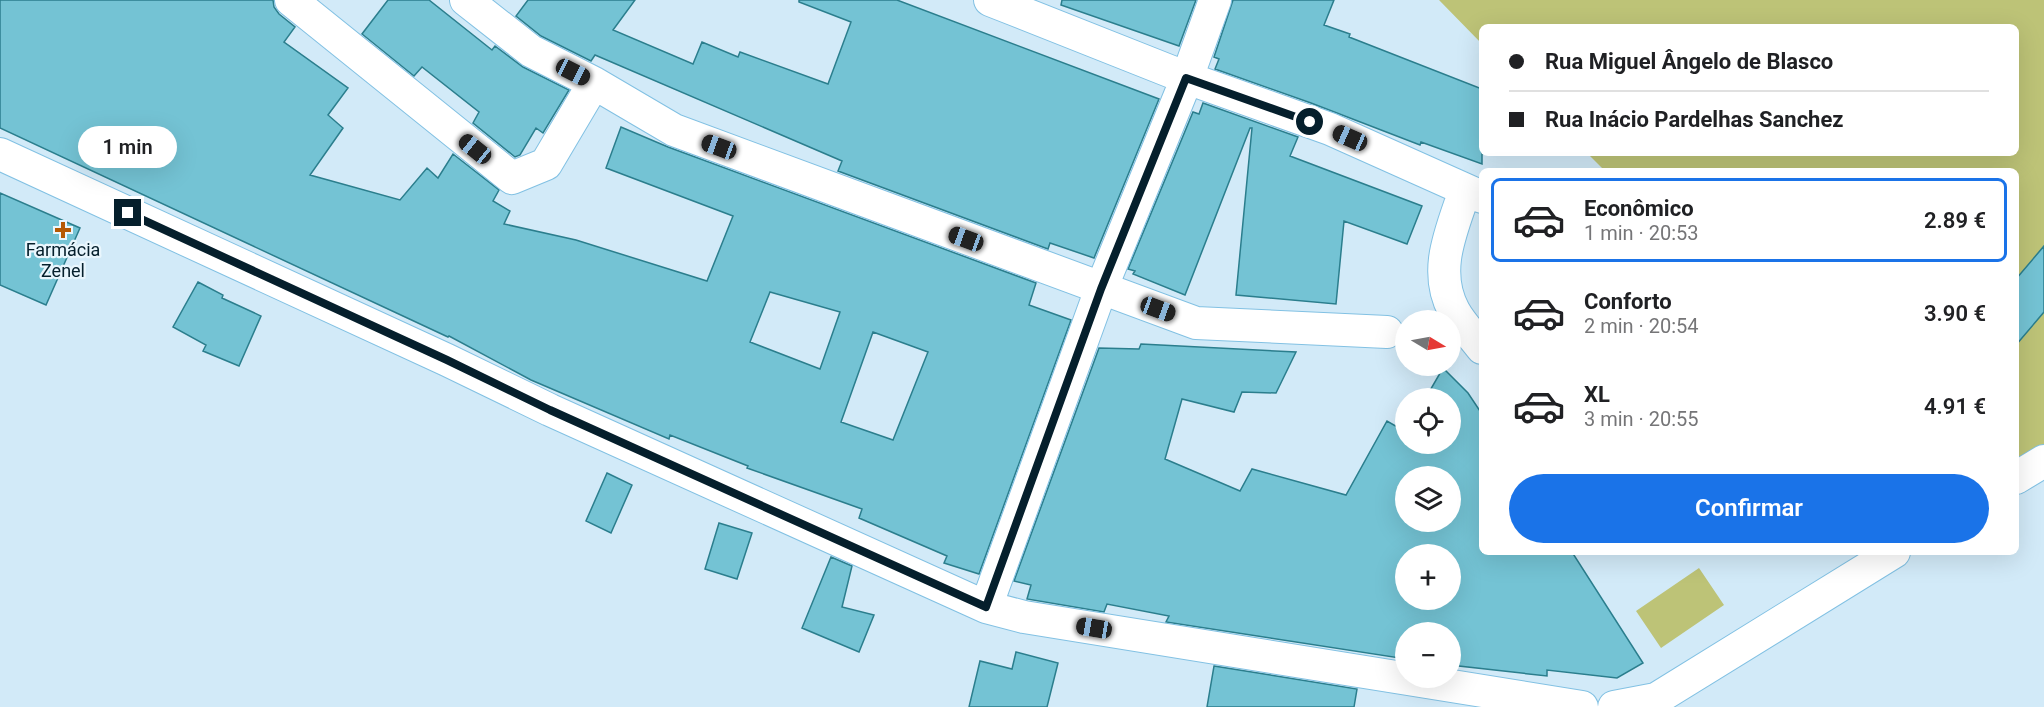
<!DOCTYPE html>
<html lang="pt">
<head>
<meta charset="utf-8">
<style>
	body { margin:0; font-family:Roboto,sans-serif; background:#f6f6f6; color:#202124; height:100vh; display:flex; flex-direction:column; font-size:22px; white-space:nowrap }
	* { box-sizing:border-box; margin:0 }
	p { font-size:20px; color:#757577 }
	.icon { flex:none; width:33px; height:33px; fill:none; stroke:currentColor; stroke-width:2; stroke-linecap:round; stroke-linejoin:round }
	.map { position:relative; flex:1; overflow:hidden }
	.sheet { position:absolute; left:1479px; top:168px; width:540px; height:387px; display:flex; flex-direction:column; background:#fff; border-radius:9px; box-shadow:0 6px 24px #0002 }
	.sheet>* { flex:none }
	.hud { position:absolute; left:1479px; top:24px; width:540px; height:132px; border-radius:9px; box-shadow:0 6px 24px #0002; display:grid; align-content:center; height:132px; padding:0 30px; background:#fff }
	.needle { width:39px; rotate:100deg }
	.buttons { position:absolute; left:1395px; top:310px; display:grid; gap:12px }
	.buttons a { display:grid; place-items:center; width:66px; height:66px; border-radius:50%; background:#fff; box-shadow:0 6px 24px #0002; font-size:30px }
	.end { position:absolute; width:27px; height:27px; margin:-14px; border:8px solid #051f2c; background:#fff; box-shadow:0 0 0 3px #fff }
	.from { border-radius:50% }
	.bubble { position:absolute; height:42px; border-radius:21px; background:#fff; box-shadow:0 6px 24px #0002; font-size:20px; font-weight:600; line-height:42px; text-align:center }
	.car { position:absolute; width:18px; height:36px; margin:-18px -9px; border-radius:8px; box-shadow:0 0 4px 2px #0007; background:linear-gradient(#222 24%,#8ab4d8 0 40%,#222 0 76%,#8ab4d8 0 86%,#222 0) }
	.hud b { display:flex; align-items:center; gap:21px; height:57px; font-size:22px }
	.hud b+b { border-top:2px solid #e0e0e0 }
	.hud i { width:15px; height:15px; background:#202124 }
	ul { padding:10px 0 0; list-style:none }
	li { display:flex; align-items:center; gap:18px; height:84px; margin:0 12px 9px; padding:0 18px; border:3px solid transparent; border-radius:9px }
	li div { flex:1 }
	li b { display:block; font-size:22px }
	li em { font-style:normal; font-weight:600 }
	li.selected { border-color:#1a73e8 }
	li>.icon { width:54px; height:54px; stroke-width:1.5 }
	.cta { display:flex; gap:12px; margin-top:auto; padding:12px 30px }
	.cta a { flex:1; height:69px; border-radius:36px; background:#1a73e8; color:#fff; font-size:24px; font-weight:600; line-height:69px; text-align:center }
	.map>svg:first-child { display:block }
	.green { fill:#bdc377 }
	.building { fill:#74c3d4; stroke:#2b7e8d; stroke-width:1.5; fill-rule:evenodd }
	.lines { fill:none; stroke-linecap:round; stroke-linejoin:round }
	.minor-casing { stroke:#82c1e3; stroke-width:34 }
	.minor { stroke:#fff; stroke-width:32 }
	.route { stroke:#051f2c; stroke-width:8 }
	.poi-dot { fill:#b65904; stroke:#e9f6fd; stroke-width:2 }
	.labels { text-anchor:middle; stroke-width:4.5; stroke-linejoin:round; paint-order:stroke }
	.poi-label { font-size:18px; fill:#051f2c; stroke:#e9f6fd }
</style>
</head>
<body>
<div class="map">
<svg width="2044" height="707" viewBox="0 0 2044 707">
	<rect width="100%" height="100%" fill="#d2eaf8"/>
	<path class="green" d="M1439 0H2044V465L2016 482V171H1605L1587 153H2016V27H1482V44Z
		M1699 568 1724 605 1661 648 1636 611Z"/>
	<path class="building" d="M0 0H273L274 7 279 14 295 27 284 42 348 88 328 115 343 128 310 175 400 200 427 168 438 178 453 154 499 190 493 201 510 211 504 224 576 240 707 281 733 216 606 168 621 127 668 147 1036 283 1029 305 1071 320 979 574 944 563 947 556 859 518 862 509 747 468 748 466 670 435 669 439 531 380 449 336 448 337 0 128ZM770 292 840 312 820 369 750 342ZM873 332 928 352 893 440 841 422Z
		M388 0H429L492 50 495 46 523 67 569 90 543 133 536 128 520 155 515 157 473 123 479 112 422 67 414 76 362 34Z
		M528 0H635L613 30 693 64 702 42 738 57 740 52 828 84 851 22 799 2V0H897L1159 99 1094 258 1050 243 1048 249 838 171 842 161 595 55 591 61 541 36 516 16Z
		M1062 0H1196L1179 46 1061 5Z
		M1233 0H1334L1324 25 1350 34 1349 37 1482 89V164L1421 142 1420 145 1311 103 1215 69 1219 59 1214 57Z
		M1203 103 1298 137 1290 156 1422 206 1407 244 1344 221 1336 304 1236 295 1252 128H1250L1185 295 1133 274 1135 271 1128 269 1193 112 1199 114Z
		M0 193 80 228 46 305 0 285Z
		M2044 246V312L2016 345V279Z
		M198 282 223 295 222 298 261 316 239 366 203 351 206 345 173 327Z
		M1141 344 1296 352 1276 393 1242 392 1234 412 1182 399 1165 459 1240 491 1252 469 1346 495 1387 421 1406 432V444H1450V399H1425L1443 368 1468 393 1482 414V552H1572L1643 663 1617 678 1547 670V676L1450 665V633H1406V659L1166 622 1169 616 1107 604 1104 612 1027 599 1031 585 1014 581 1099 348 1139 349ZM1406 477H1450V522H1406ZM1406 555H1450V600H1406Z
		M607 473 632 485 611 533 586 521Z
		M719 523 752 533 737 579 705 569Z
		M831 557 852 566 842 607 874 615 859 652 802 628Z
		M1016 652 1058 663 1047 707H969L980 661 1012 669Z
		M1214 666 1357 689 1354 707H1207Z"/>
	<g class="lines">
		<g class="minor-casing">
			<path id="minor" d="M291 0 512 178 546 164 594 83
				M466 0 531 51 594 83 674 130 1196 323 1387 332
				M990 0 1187 78 1330 129 1482 197
				M0 154 447 360 550 410 986 607 1024 617 1582 707
				M1465 190C1452 230 1432 270 1454 311 1461 324 1473 336 1482 348
				M2016 478 2044 461
				M986 607 1101 289 1187 78 1215 0
				M1614 707 1656 699 1894 552"/>
		</g>
		<use href="#minor" class="minor"/>
	</g>
	<g class="lines">
		<path class="route" d="M128 213 447 360 550 410 986 607 1101 289 1186 78 1310 122"/>
	</g>
	<path class="poi-dot" d="M60 221h6v6h6v6h-6v6h-6v-6h-6v-6h6z"/>
	<g class="labels">
		<g class="poi-label">
			<text x="63" y="256">Farmácia<tspan x="63" dy="21">Zenel</tspan></text>
		</g>
	</g>
</svg>
<div class="buttons">
<a><svg class="needle" viewBox="-14 -14 28 28"><path d="M0-13l5 13h-10z" fill="#e53935"/><path d="M0 13l5-13h-10z" fill="#757577"/></svg></a>
<a><svg class="icon" aria-label="locate" viewBox="0 0 24 24"><circle cx="12" cy="12" r="6"/><path d="M12 2v4M12 18v4M2 12h4M18 12h4"/></svg></a>
<a><svg class="icon" aria-label="layers" viewBox="0 0 24 24"><path d="M12 4l9 5-9 5-9-5zM3 14l9 5 9-5"/></svg></a>
<a>+</a>
<a>−</a>
</div>
<i class="end from" style="left:1310px;top:122px"></i>
<i class="end" style="left:128px;top:213px"></i>
<div class="bubble" style="left:78px;top:126px;width:99px">1 min</div>
<i class="car" style="left:573px;top:72px;rotate:117deg"></i>
<i class="car" style="left:1350px;top:138px;rotate:294deg"></i>
<i class="car" style="left:719px;top:147px;rotate:290deg"></i>
<i class="car" style="left:475px;top:149px;rotate:309deg"></i>
<i class="car" style="left:966px;top:239px;rotate:290deg"></i>
<i class="car" style="left:1158px;top:309px;rotate:110deg"></i>
<i class="car" style="left:1094px;top:628px;rotate:279deg"></i>
<div class="hud">
<b><i class="from"></i>Rua Miguel Ângelo de Blasco</b>
<b><i></i>Rua Inácio Pardelhas Sanchez</b>
</div>
<section class="sheet">
<ul>
<li class="selected"><svg class="icon" aria-label="car" viewBox="0 0 24 24"><path d="M5 17H2v-5l4-1 3-4h7l3 4 3 1v5h-3M9 17h6M6 11h13"/><circle cx="7" cy="17" r="2"/><circle cx="17" cy="17" r="2"/></svg><div><b>Econômico</b><p>1 min · 20:53</p></div><em>2.89 €</em></li>
<li><svg class="icon" aria-label="car" viewBox="0 0 24 24"><path d="M5 17H2v-5l4-1 3-4h7l3 4 3 1v5h-3M9 17h6M6 11h13"/><circle cx="7" cy="17" r="2"/><circle cx="17" cy="17" r="2"/></svg><div><b>Conforto</b><p>2 min · 20:54</p></div><em>3.90 €</em></li>
<li><svg class="icon" aria-label="car" viewBox="0 0 24 24"><path d="M5 17H2v-5l4-1 3-4h7l3 4 3 1v5h-3M9 17h6M6 11h13"/><circle cx="7" cy="17" r="2"/><circle cx="17" cy="17" r="2"/></svg><div><b>XL</b><p>3 min · 20:55</p></div><em>4.91 €</em></li>
</ul>
<div class="cta"><a>Confirmar</a></div>
</section>
</div>
</body>
</html>
